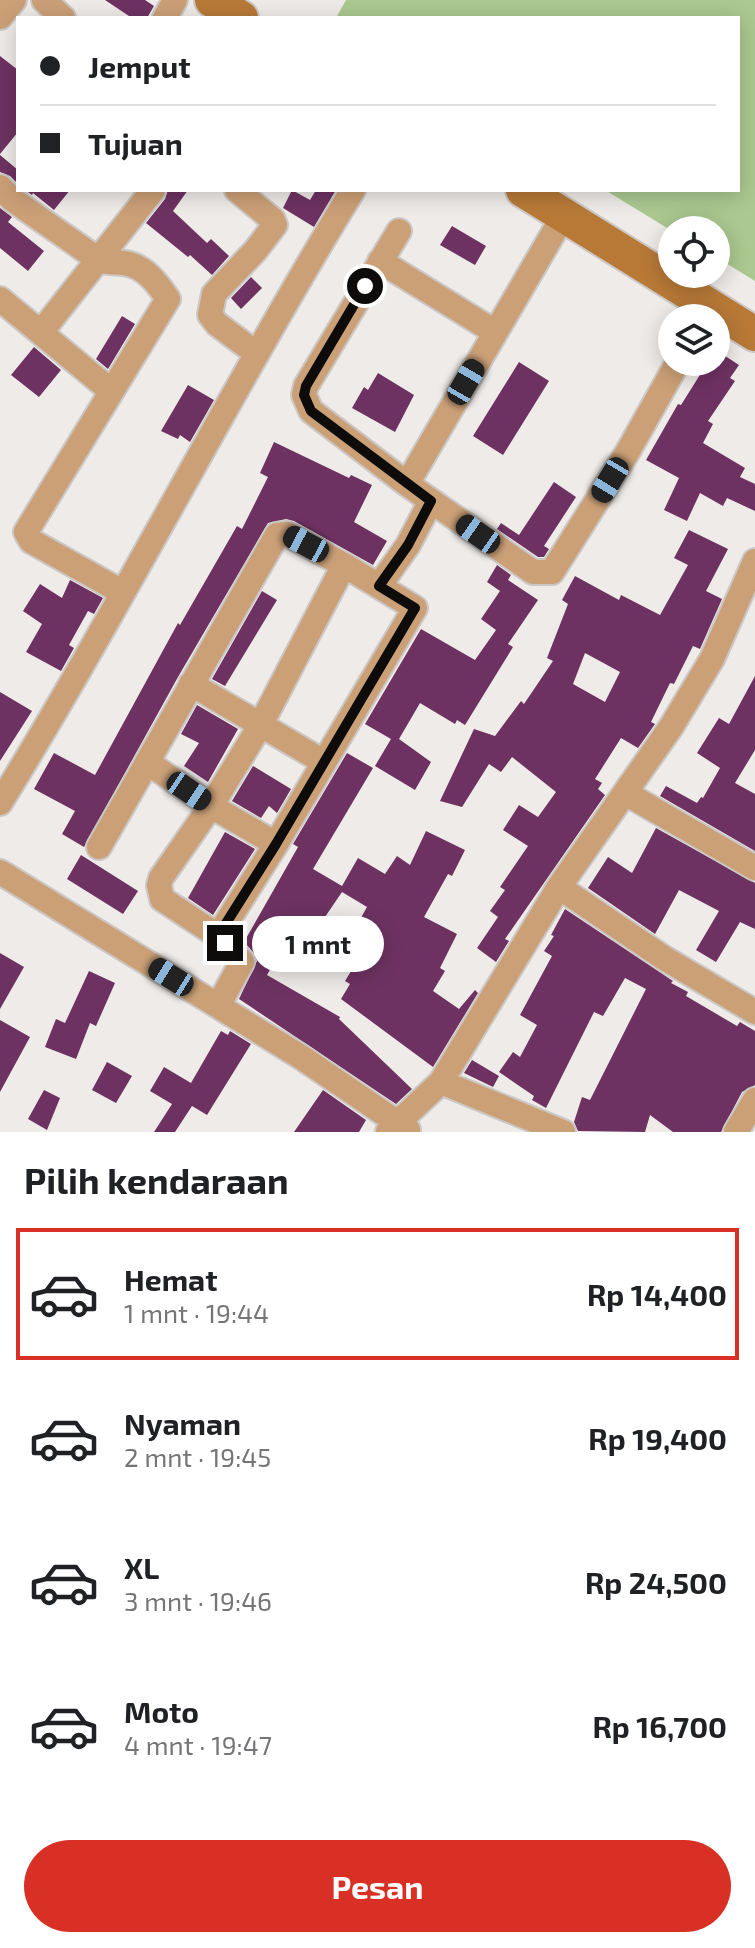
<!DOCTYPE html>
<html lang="id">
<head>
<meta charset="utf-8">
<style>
	body { margin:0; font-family:"Exo 2",sans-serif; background:#f6f6f6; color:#202124; height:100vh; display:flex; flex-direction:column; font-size:30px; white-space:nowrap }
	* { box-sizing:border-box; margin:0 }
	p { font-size:26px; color:#757577 }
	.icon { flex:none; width:44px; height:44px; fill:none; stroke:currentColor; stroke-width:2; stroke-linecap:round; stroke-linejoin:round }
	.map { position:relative; height:1132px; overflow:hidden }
	.side { display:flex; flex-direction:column; background:#fff; flex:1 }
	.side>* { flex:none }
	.hud { position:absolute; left:16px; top:16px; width:724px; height:176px; border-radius:0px; box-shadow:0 4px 20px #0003; display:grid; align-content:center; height:176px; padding:0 24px; background:#fff }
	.controls { position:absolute; left:658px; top:216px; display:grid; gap:16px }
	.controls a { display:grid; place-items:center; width:72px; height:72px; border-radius:50%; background:#fff; box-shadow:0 4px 20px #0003; font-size:40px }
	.end { position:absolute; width:36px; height:36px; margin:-18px; border:10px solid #0d0c0b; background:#fff; box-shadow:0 0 0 4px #fff }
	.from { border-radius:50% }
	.bubble { position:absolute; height:56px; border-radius:28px; background:#fff; box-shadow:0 4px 20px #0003; font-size:26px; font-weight:700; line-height:56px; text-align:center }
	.car { position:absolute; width:24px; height:48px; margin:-24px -12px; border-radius:10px; box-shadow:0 0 6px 2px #0007; background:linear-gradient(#222 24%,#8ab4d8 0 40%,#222 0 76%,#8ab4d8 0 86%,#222 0) }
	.hud b { display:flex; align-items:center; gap:28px; height:76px; font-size:30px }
	.hud b+b { border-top:2px solid #e0e0e0 }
	.hud i { width:20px; height:20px; background:#202124 }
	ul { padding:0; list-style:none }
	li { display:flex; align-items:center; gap:24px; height:132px; margin:0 16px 12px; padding:0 8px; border:4px solid transparent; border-radius:0px }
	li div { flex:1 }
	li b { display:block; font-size:30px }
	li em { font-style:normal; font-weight:700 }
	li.selected { border-color:#d93025 }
	li>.icon { width:72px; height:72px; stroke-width:1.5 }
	h2 { padding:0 24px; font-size:36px; line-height:96px }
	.button { display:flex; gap:16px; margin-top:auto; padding:16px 24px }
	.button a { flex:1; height:92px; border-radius:48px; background:#d93025; color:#fff; font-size:32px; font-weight:700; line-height:92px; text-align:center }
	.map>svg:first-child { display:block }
	.green { fill:#aac890 }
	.building { fill:#6e3262; fill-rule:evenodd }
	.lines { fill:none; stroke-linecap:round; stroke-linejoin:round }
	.minor-casing { stroke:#cbc7c5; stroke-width:28 }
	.secondary-casing { stroke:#cbc7c5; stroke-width:38 }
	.minor { stroke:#cba077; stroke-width:24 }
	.secondary { stroke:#b87937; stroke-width:34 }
	.route { stroke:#0d0c0b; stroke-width:10 }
</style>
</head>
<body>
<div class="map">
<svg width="755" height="1132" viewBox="0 0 755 1132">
	<rect width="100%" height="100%" fill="#efebe8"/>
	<path class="green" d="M346 0H755V281L716 257V230L672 231 605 190H738V18H336Z"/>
	<path class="building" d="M105 0H145L154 6 147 18H132Z
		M0 56 18 70V132L0 154Z
		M0 155 18 170V184L10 176 0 172Z
		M25 190H70L54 210 33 193 32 195Z
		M168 190H188L173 211 207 243 211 239 229 256 212 275 190 255 188 257 146 223 165 199Z
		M292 190 310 200 316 190H336L314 227 283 208Z
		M0 208 12 217 8 222 44 251 28 271 0 248Z
		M452 226 486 246 475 265 440 245Z
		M251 277 262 288 241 309 231 298Z
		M122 316 135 324 108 369 96 359Z
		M34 347 61 370 39 397 11 375Z
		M716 350 739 365 730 378 735 381 708 421 713 424 703 443 745 468 740 477 755 484V511L727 498 723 506 700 493 687 521 664 510 679 478 646 460 678 404 681 405 708 362H716Z
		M519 362 549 381 503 455 473 436Z
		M378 373 414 395 395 432 352 408 364 387 368 390Z
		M188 385 214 400 190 442 180 435 178 439 161 431Z
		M274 442 349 478 351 475 372 485 354 522 387 541 373 565 294 521 286 519 268 523 178 677 84 847 62 834 75 811 34 789 54 753 95 775 178 623 180 625 237 526 242 529 268 477 260 473Z
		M554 482 576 497 544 546 549 549 544 557H538L497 529 501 523 519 535Z
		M689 530 728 549 706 591 722 599 700 649 693 646 674 684 670 683 651 722 655 724 638 748 621 738 595 779 602 783 598 789 605 795 505 939 509 941 496 962 477 948 498 917 490 911 505 890 500 887 528 846 503 830 519 805 538 817 556 792 512 757 501 772 489 764 462 807 440 801 474 729 495 736 521 701 524 704 553 661 547 658 568 604 562 600 575 576 619 600 621 595 660 615 688 565 674 558ZM585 653 620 672 605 702 573 684Z
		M497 565 511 575 508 580 538 600 508 644 513 647 465 725 457 720 455 724 420 703 399 739 431 762 415 790 375 766 391 739 365 724 421 629 475 660 496 630 481 619 500 591 487 582Z
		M70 580 103 598 94 614 88 611 69 645 74 648 61 671 26 652 42 624 23 611 40 584 62 598Z
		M262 591 277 600 225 686 212 679Z
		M755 676V750L735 783 755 794V851L660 796 666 786 697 803 701 797 703 798 720 768 697 753 719 718 729 724Z
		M0 692 32 711 0 761Z
		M197 705 238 729 208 782 184 766 199 743 181 734Z
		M347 753 373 768 313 869 342 886 358 858 385 874 397 856 410 865 426 831 465 850 452 876 448 874 424 917 457 934 440 968 445 971 433 991 459 1009 475 990 478 993 433 1067 341 999 350 984 345 981 361 955 345 946 367 907 342 892 325 917 333 923 313 955 287 939 267 975 340 1017 339 1019 412 1089 396 1104 239 999 257 961 253 952 244 942 298 847 293 844Z
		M253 766 291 789 277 813 269 806 261 818 232 801Z
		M656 828 755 883V929L740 922 716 962 696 950 719 911 679 890 655 934 588 888 608 857 632 873Z
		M225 832 255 849 213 915 188 898Z
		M81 855 138 891 123 914 67 879Z
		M565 909 673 981 671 983 688 992 686 996 737 1026 740 1022 755 1031V1085L742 1092 721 1132H673L650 1115 645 1132 578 1131 574 1122 582 1097 590 1100 646 989 625 978 603 1016 594 1012 546 1108 532 1100 534 1096 499 1072 513 1052 520 1057 537 1025 520 1015 552 956 544 951 554 936 551 935Z
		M0 953 24 967 0 1009Z
		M89 971 115 983 96 1026 90 1023 76 1059 45 1047 56 1019 65 1023Z
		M0 1020 30 1037 0 1092Z
		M221 1031 228 1035 230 1031 251 1044 207 1115 192 1106 175 1132H154L172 1104 150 1091 164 1067 191 1083Z
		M472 1060 499 1076 493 1087 464 1073Z
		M107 1062 132 1076 116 1103 92 1090Z
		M44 1090 60 1098 47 1130 28 1119Z
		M323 1090 366 1120 359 1132H294Z"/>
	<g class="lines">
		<g class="minor-casing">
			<path id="minor" d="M44 0 63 18
				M0 17 14 0
				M165 18 175 0
				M0 187 13 200 99 260C108 263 115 262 124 263 144 265 158 284 168 299L26 532 31 541 122 592
				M237 190 273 220 275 225 255 251 214 294 210 315 217 324 257 354
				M564 215 407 484 533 572H552L627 453 678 362
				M399 231 306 386 304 395 311 411 407 484
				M380 261 495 332
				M0 299 111 391
				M42 331 153 190
				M379 586 408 545 431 501
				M191 684 324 762
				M147 762 211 806 276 844
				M627 794 755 868
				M0 803C124 602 230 391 353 190
				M99 847 277 535 287 534 344 565 415 608 276 844 218 936 242 962 218 1006
				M0 872 301 1057 408 1130
				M559 887 664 958 755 1012
				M218 936 162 899 159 885 161 878 211 806 260 726 344 565
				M441 1082 563 1132
				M388 1132 441 1082 559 887 671 727 712 659 755 561
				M736 1132 755 1100"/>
		</g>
		<g class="secondary-casing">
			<path id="secondary" d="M212 0 241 18
				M523 190 755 334"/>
		</g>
		<use href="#minor" class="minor"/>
		<use href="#secondary" class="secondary"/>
	</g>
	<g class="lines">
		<path class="route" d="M225 943 218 936 276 844 415 608 379 586 408 545 431 501 311 411 304 395 306 386 365 286"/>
	</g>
</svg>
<div class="controls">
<a><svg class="icon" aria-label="locate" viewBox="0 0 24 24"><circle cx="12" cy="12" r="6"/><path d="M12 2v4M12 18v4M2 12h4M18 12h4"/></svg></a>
<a><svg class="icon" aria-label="layers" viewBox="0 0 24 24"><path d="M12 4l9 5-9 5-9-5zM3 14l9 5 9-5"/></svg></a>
</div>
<i class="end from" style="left:365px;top:286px"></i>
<i class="end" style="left:225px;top:943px"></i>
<div class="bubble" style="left:252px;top:916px;width:132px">1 mnt</div>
<i class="car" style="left:466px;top:382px;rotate:30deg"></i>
<i class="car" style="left:610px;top:480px;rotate:211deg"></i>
<i class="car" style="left:478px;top:534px;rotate:305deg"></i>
<i class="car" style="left:306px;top:544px;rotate:298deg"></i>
<i class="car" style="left:189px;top:791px;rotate:124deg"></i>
<i class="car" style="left:171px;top:977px;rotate:302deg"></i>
<div class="hud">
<b><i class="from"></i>Jemput</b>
<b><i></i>Tujuan</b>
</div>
</div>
<section class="side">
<h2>Pilih kendaraan</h2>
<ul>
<li class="selected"><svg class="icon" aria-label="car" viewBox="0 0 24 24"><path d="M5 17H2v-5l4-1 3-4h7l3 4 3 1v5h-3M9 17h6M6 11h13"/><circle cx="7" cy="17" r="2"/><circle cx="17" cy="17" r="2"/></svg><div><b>Hemat</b><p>1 mnt · 19:44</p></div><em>Rp 14,400</em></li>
<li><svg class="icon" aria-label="car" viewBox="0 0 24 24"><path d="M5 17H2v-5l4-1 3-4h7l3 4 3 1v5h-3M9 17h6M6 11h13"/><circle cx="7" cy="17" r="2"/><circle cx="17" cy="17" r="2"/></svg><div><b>Nyaman</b><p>2 mnt · 19:45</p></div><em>Rp 19,400</em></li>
<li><svg class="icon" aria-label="car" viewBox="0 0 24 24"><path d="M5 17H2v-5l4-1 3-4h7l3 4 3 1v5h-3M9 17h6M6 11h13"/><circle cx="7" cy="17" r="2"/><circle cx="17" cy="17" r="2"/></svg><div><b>XL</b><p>3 mnt · 19:46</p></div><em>Rp 24,500</em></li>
<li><svg class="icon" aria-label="car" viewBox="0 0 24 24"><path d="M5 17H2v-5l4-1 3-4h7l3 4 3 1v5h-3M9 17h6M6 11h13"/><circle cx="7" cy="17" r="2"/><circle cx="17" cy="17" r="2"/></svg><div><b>Moto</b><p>4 mnt · 19:47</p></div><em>Rp 16,700</em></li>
</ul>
<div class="button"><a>Pesan</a></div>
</section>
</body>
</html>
